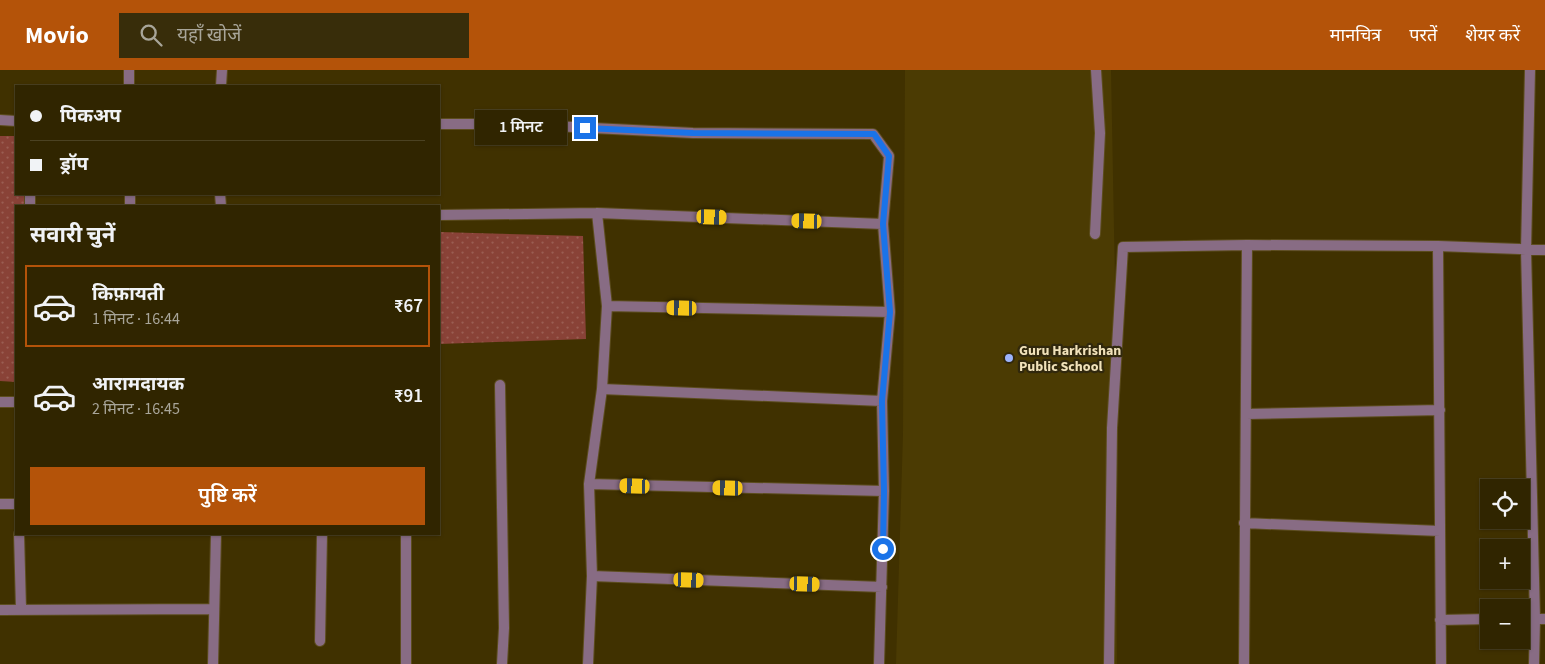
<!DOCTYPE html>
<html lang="hi">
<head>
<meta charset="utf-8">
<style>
	body { margin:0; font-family:"Source Sans 3","Noto Sans Devanagari",sans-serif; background:#382d0a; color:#f1f3f6; height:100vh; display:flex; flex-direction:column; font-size:19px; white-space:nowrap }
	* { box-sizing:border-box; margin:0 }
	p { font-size:16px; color:#a8a599 }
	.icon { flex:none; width:28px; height:28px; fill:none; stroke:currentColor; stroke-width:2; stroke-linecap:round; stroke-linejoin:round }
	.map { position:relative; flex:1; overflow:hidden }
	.panel { position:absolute; left:15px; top:135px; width:425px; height:330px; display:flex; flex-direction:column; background:#302500; border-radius:0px; box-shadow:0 1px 4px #0004,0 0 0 1px #4b4222 }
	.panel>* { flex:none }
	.banner { position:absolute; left:15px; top:15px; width:425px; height:110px; border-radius:0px; box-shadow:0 1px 4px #0004,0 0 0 1px #4b4222; display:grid; align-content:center; height:110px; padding:0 15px; background:#302500 }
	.fabs { position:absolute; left:1480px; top:409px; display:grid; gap:10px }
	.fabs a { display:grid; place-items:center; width:50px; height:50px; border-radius:0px; background:#302500; box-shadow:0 1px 4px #0004,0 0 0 1px #4b4222; font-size:25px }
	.end { position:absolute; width:22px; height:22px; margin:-11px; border:6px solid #1a73e8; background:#fff; box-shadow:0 0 0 2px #fff }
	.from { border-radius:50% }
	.bubble { position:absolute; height:35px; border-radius:0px; background:#302500; box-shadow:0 1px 4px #0004,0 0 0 1px #4b4222; font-size:16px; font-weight:600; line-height:35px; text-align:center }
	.car { position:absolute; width:15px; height:30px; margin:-15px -8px; border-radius:6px; box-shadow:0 0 4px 1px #0007; background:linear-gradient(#f5c518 24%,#345 0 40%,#f5c518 0 76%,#345 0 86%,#f5c518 0) }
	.banner b { display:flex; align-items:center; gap:18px; height:48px; font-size:19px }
	.banner b+b { border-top:1px solid #4b4222 }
	.banner i { width:12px; height:12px; background:#f1f3f6 }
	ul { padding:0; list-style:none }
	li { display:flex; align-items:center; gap:15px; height:82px; margin:0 10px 8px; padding:0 5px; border:2px solid transparent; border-radius:0px }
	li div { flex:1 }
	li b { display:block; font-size:19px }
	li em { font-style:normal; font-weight:600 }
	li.current { border-color:#b45309 }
	li>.icon { width:45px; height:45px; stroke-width:1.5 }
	h2 { padding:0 15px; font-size:22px; line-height:60px }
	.cta { display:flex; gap:10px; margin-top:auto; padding:10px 15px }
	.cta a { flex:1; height:58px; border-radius:0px; background:#b45309; color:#fff; font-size:20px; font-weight:600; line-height:58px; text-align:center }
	header { display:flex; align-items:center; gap:30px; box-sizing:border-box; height:70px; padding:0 25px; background:#b45309; color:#fff }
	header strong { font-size:24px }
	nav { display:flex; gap:28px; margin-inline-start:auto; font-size:18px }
	.search { width:350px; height:45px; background:#382d0a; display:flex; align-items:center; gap:12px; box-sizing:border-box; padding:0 18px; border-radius:0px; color:#a8a599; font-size:19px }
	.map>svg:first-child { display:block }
	.built { fill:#4b3b03 }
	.park { fill:url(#park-dots) }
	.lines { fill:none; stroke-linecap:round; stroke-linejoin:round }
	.street-casing { stroke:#5c4d1e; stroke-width:12 }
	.street { stroke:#886c84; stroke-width:10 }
	.route { stroke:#1a73e8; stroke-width:6 }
	.poi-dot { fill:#9db4fd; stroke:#31280d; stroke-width:2 }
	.labels { text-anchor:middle; stroke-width:4.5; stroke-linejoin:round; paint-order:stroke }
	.poi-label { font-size:14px; font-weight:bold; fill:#f1e2ba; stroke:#31280d; text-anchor:start }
</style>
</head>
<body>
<header>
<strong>Movio</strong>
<div class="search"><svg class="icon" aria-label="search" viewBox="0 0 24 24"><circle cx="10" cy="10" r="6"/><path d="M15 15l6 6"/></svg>यहाँ खोजें</div>
<nav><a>मानचित्र</a><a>परतें</a><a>शेयर करें</a></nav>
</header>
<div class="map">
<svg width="1545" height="594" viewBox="0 0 1545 594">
	<defs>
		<pattern id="park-dots" width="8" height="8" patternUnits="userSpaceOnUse" patternTransform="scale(1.25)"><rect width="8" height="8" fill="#894237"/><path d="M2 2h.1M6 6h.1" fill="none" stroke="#9a5d52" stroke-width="1.8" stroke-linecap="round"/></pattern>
	</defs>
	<rect width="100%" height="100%" fill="#403100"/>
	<path class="built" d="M905 0H1111L1115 212 1117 594H896L903 364Z"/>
	<path class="park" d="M0 66H16V124H24V136H16V312L0 311Z
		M439 162 583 166 586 269 439 274Z"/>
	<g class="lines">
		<g class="street-casing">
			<path id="street" d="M1530 0 1526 180 1535 549 1534 594
				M129 16V0
				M221 16 222 0
				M0 50 16 51
				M439 54H513L693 63 873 64 889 86 883 154 890 242 882 331 884 421 879 594
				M30 124V136
				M130 124V136
				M220 124 221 136
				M439 145 597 143 883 154
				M1095 164 1100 63 1096 0
				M1438 176 1441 594
				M607 236 890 242
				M500 315 504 558 502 594
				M602 319 882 331
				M0 332H16
				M1246 344 1440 340
				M589 414 884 421
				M0 434H16
				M1244 453 1440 461
				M19 464 21 539
				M592 506 882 517
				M0 540 213 539
				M1521 549H1545
				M1440 550 1489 549
				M320 571 322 464
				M213 594 216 464
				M406 594V464
				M588 594 592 506 589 414 602 319 607 236 597 143
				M1109 594 1112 358 1123 177 1247 175 1438 176 1545 180
				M1244 594 1247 175"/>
		</g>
		<use href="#street" class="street"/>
	</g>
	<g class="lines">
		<path class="route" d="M585 58 693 63 874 64 889 86 883 154 890 242 882 331 884 421 883 479"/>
	</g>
	<circle class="poi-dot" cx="1009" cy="288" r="5"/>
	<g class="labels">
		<g class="poi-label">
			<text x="1019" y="285">Guru Harkrishan<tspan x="1019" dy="16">Public School</tspan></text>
		</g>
	</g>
</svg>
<div class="fabs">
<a><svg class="icon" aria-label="locate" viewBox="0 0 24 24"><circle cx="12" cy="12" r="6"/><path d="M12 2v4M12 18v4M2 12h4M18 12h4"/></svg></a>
<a>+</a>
<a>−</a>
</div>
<i class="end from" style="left:883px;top:479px"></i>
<i class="end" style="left:585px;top:58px"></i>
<div class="bubble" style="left:475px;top:40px;width:92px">1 मिनट</div>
<i class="car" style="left:712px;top:147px;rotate:92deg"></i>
<i class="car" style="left:807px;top:151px;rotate:272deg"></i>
<i class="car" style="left:682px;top:238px;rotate:271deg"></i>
<i class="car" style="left:635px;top:416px;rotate:272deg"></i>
<i class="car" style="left:728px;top:418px;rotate:271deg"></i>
<i class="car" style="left:689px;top:510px;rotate:92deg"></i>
<i class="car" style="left:805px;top:514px;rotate:92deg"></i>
<div class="banner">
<b><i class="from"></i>पिकअप</b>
<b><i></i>ड्रॉप</b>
</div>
<section class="panel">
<h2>सवारी चुनें</h2>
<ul>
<li class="current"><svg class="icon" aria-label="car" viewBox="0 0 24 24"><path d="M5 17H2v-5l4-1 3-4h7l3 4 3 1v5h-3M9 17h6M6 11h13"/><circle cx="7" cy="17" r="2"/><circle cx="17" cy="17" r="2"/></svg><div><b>किफ़ायती</b><p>1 मिनट · 16:44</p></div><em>₹67</em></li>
<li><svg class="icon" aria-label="car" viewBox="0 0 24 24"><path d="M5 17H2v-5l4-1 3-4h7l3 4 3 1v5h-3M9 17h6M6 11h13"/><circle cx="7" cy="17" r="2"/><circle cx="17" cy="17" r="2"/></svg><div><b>आरामदायक</b><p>2 मिनट · 16:45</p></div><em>₹91</em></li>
</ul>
<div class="cta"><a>पुष्टि करें</a></div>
</section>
</div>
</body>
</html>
